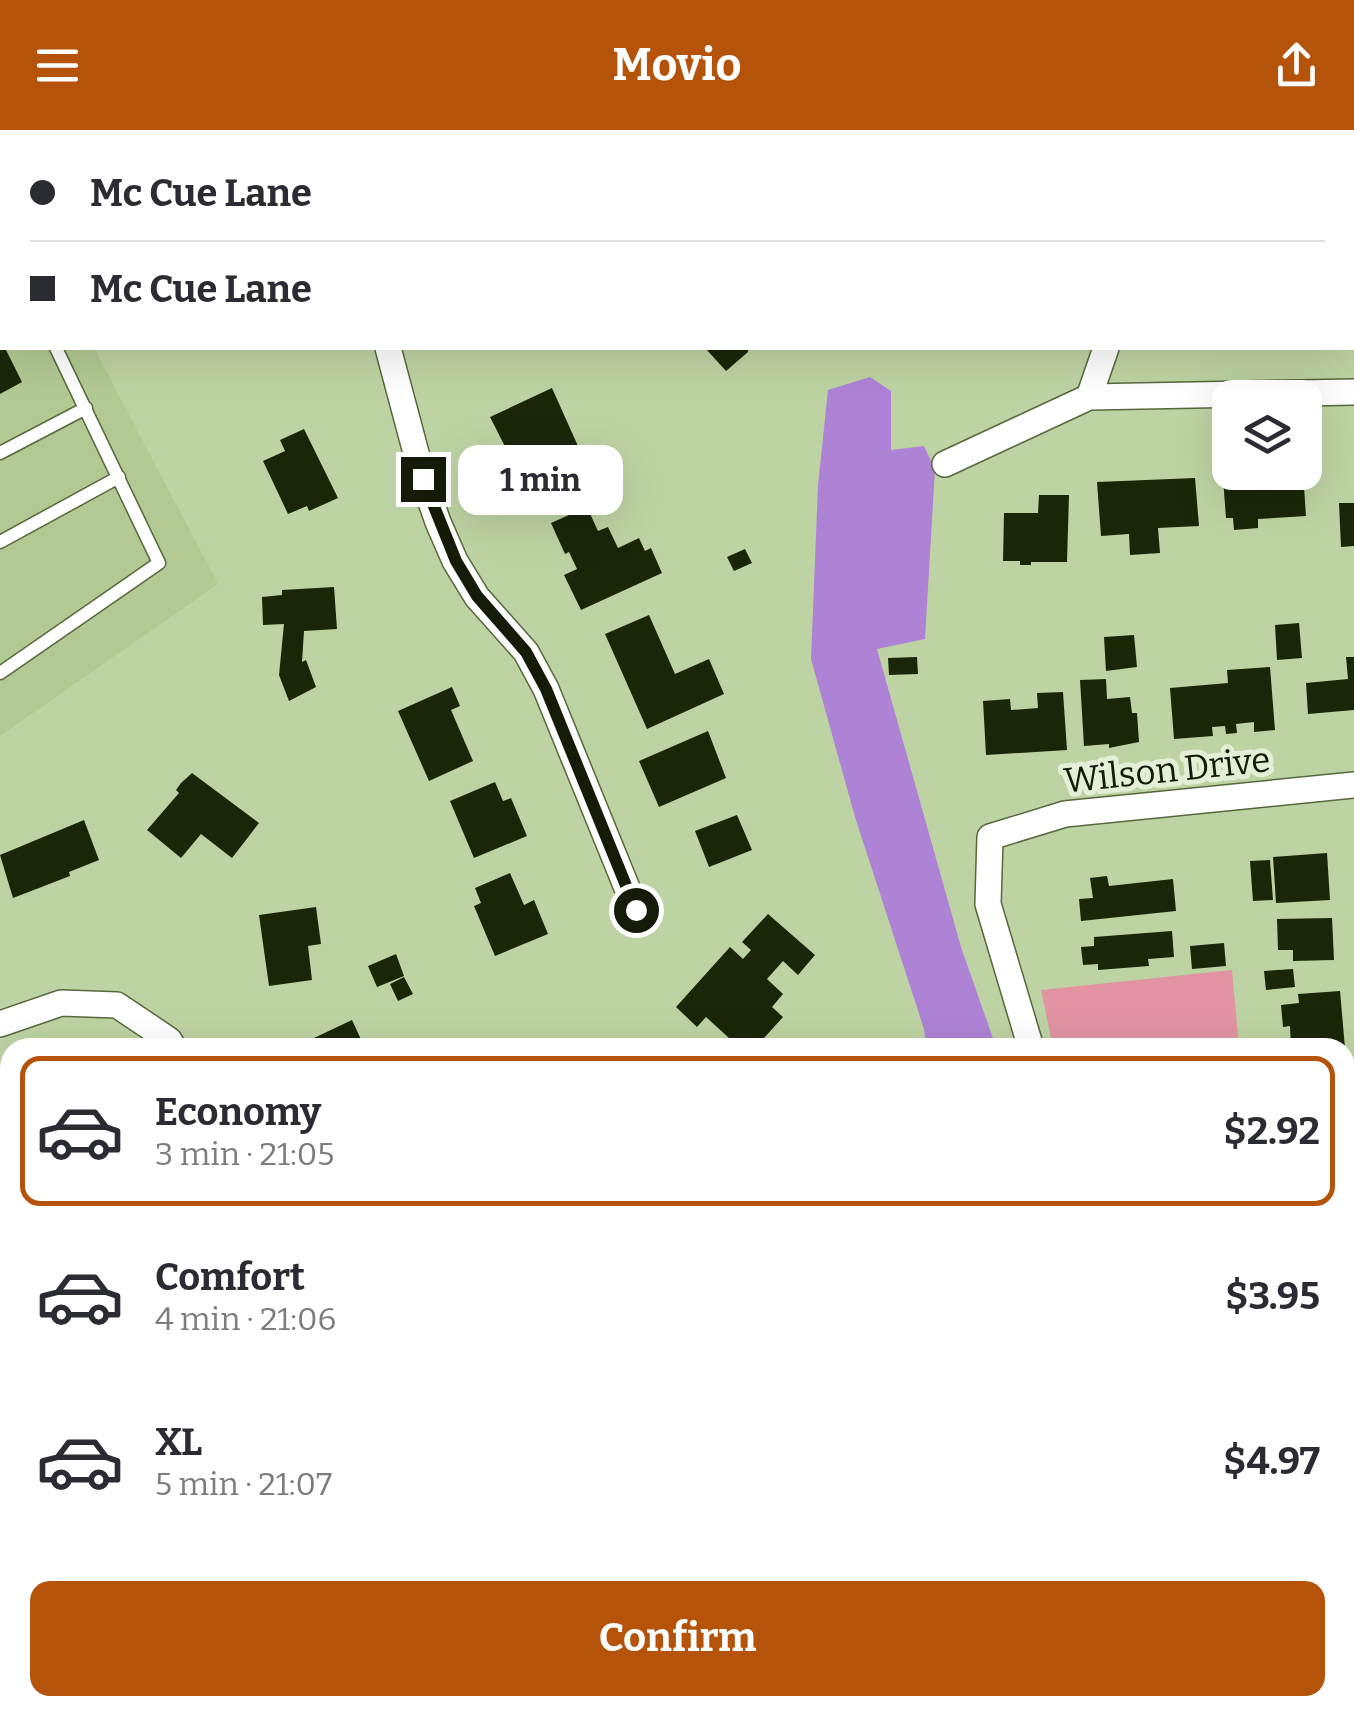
<!DOCTYPE html>
<html lang="en">
<head>
<meta charset="utf-8">
<style>
	body { margin:0; font-family:Bitter,serif; background:#f7f7f7; color:#2b2b33; height:100vh; display:flex; flex-direction:column; font-size:38px; white-space:nowrap }
	* { box-sizing:border-box; margin:0 }
	p { font-size:32px; color:#7c7c81 }
	.icon { flex:none; width:55px; height:55px; fill:none; stroke:currentColor; stroke-width:2; stroke-linecap:round; stroke-linejoin:round }
	.map { position:relative; flex:1; overflow:hidden }
	.side { position:absolute; left:0px; top:908px; width:1355px; height:678px; display:flex; flex-direction:column; background:#fff; border-radius:30px 30px 0 0; box-shadow:0 10px 40px #0002 }
	.side>* { flex:none }
	.guide { position:absolute; left:0px; top:0px; width:1355px; height:220px; box-shadow:0 10px 40px #0002; display:grid; align-content:center; height:220px; padding:0 30px; background:#fff }
	.buttons { position:absolute; left:1212px; top:250px; display:grid; gap:20px }
	.buttons a { display:grid; place-items:center; width:110px; height:110px; border-radius:20px; background:#fff; box-shadow:0 10px 40px #0002; font-size:50px }
	.end { position:absolute; width:45px; height:45px; margin:-22px; border:12px solid #141c09; background:#fff; box-shadow:0 0 0 5px #fff }
	.from { border-radius:50% }
	.bubble { position:absolute; height:70px; border-radius:20px; background:#fff; box-shadow:0 10px 40px #0002; font-size:32px; font-weight:700; line-height:70px; text-align:center }
	.guide b { display:flex; align-items:center; gap:35px; height:95px; font-size:38px }
	.guide b+b { border-top:2px solid #e1e1e2 }
	.guide i { width:25px; height:25px; background:#2b2b33 }
	ul { padding:18px 0 0; list-style:none }
	li { display:flex; align-items:center; gap:30px; height:150px; margin:0 20px 15px; padding:0 10px; border:5px solid transparent; border-radius:20px }
	li div { flex:1 }
	li b { display:block; font-size:38px }
	li em { font-style:normal; font-weight:700 }
	li.on { border-color:#b45309 }
	li>.icon { width:90px; height:90px; stroke-width:1.5 }
	.primary-button { display:flex; gap:20px; margin-top:auto; padding:20px 30px }
	.primary-button a { flex:1; height:115px; border-radius:20px; background:#b45309; color:#fff; font-size:40px; font-weight:700; line-height:115px; text-align:center }
	header { display:flex; justify-content:space-between; align-items:center; height:130px; padding:0 30px; background:#b45309; color:#fff; font-size:45px; font-weight:700 }
	.map>svg:first-child { display:block }
	.built { fill:#b2c993 }
	.green { fill:#e294a3 }
	.water { fill:#ae83d6 }
	.building { fill:#1b2609 }
	.lines { fill:none; stroke-linecap:round; stroke-linejoin:round }
	.lane-casing { stroke:#56683c; stroke-width:15 }
	.street-casing { stroke:#56683c; stroke-width:28 }
	.lane { stroke:#fff; stroke-width:12 }
	.street { stroke:#fff; stroke-width:25 }
	.route { stroke:#141c09; stroke-width:12 }
	.labels { text-anchor:middle; stroke-width:10; stroke-linejoin:round; paint-order:stroke }
	.street-label { font-size:35px; fill:#141c09; stroke:#e4efd7 }
</style>
</head>
<body>
<header><svg class="icon" aria-label="menu" viewBox="0 0 24 24"><path d="M4 6h16M4 12h16M4 18h16"/></svg>Movio<svg class="icon" aria-label="share" viewBox="0 0 24 24"><path d="M12 15V3M7 8l5-5 5 5M5 13v7h14v-7"/></svg></header>
<div class="map">
<svg width="1354" height="1584" viewBox="0 0 1354 1584">
	<rect width="100%" height="100%" fill="#bed3a3"/>
	<path class="built" d="M0 40 2 218H94L218 454 0 606Z"/>
	<path class="green" d="M1232 840 1239 917H1053L1041 860Z"/>
	<path class="water" d="M870 247 891 261V320L924 316 935 339 925 509 877 519 961 817 996 917H926L924 899 855 687 811 529 818 355 828 260Z
		M10 1165V1287L0 1266V1171Z"/>
	<path class="building" d="M0 218H5L22 252 0 264Z
		M708 218H748V222L726 241 706 219Z
		M552 258 586 334 557 346 561 355 525 371 512 342 517 340 490 287Z
		M304 299 338 368 309 381 307 376 288 384 263 331 285 321 280 310Z
		M1303 342 1306 386 1258 389V398L1234 400 1233 388H1226L1223 348 1239 347 1238 344Z
		M1195 348 1199 396 1158 398 1160 423 1130 425 1129 404 1101 406 1097 352Z
		M1039 365H1069L1067 432H1031V435H1020V431H1003L1004 383H1038Z
		M1339 373H1354V416L1341 417Z
		M587 377 598 401 608 397 618 418 639 408 645 421 651 418 662 443 581 480 564 445 577 439 569 422 565 424 551 393Z
		M745 419 752 433 734 441 727 427Z
		M334 457 337 499 304 501 302 532 306 530 316 557 289 571 279 545 284 494 263 495 262 467 282 465V460Z
		M649 485 675 544 709 529 724 564 647 599 605 504Z
		M1299 493 1302 528 1277 530 1275 495Z
		M1134 505 1137 537 1106 541 1104 507Z
		M917 527 918 544 889 545 888 528Z
		M1346 527H1354V580L1308 584 1306 553 1348 549Z
		M1270 537 1275 600 1254 602V592L1236 594 1237 603 1226 604 1225 596 1212 597 1213 606 1174 609 1170 558 1228 553 1227 540Z
		M1106 549 1107 569 1130 567 1132 583H1137L1139 612 1109 618V614L1084 616 1080 550Z
		M452 557 460 576 451 580 473 631 429 651 398 581Z
		M1063 562 1067 620 986 625 983 571 1010 569 1011 580 1038 578 1037 563Z
		M708 601 726 648 659 677 639 631Z
		M192 643 259 693 232 728 201 704 181 728 147 700 179 663 176 660 181 653Z
		M495 652 503 671 511 668 527 706 474 728 450 671Z
		M737 685 752 720 709 737 695 701Z
		M84 690 99 730 69 742 70 746 13 768 0 725Z
		M1327 723 1330 770 1276 773 1273 727Z
		M1270 730 1273 770 1253 771 1250 731Z
		M510 743 524 775 534 770 548 804 495 826 474 776 481 773 475 758Z
		M1107 746 1109 756 1173 749 1176 781 1081 791 1079 769 1093 768 1090 748Z
		M316 777 321 814 308 816 312 850 269 856 259 785Z
		M768 784 815 825 798 845 783 831 767 849 783 864 772 877 783 887 755 918H740L706 887 697 897 676 877 730 817 743 829 751 820 742 812Z
		M1332 788 1334 830 1293 831V820H1278L1277 789Z
		M1172 801 1174 827 1148 829 1149 836 1098 840V834L1083 835 1081 817 1094 816V807Z
		M1224 813 1226 836 1192 839 1190 816Z
		M396 824 404 846 377 857 368 836Z
		M1293 839 1295 857 1266 860 1264 841Z
		M404 847 413 864 398 871 390 854Z
		M1340 861 1345 918H1291L1290 896 1283 897 1281 875 1299 873 1298 864Z
		M352 890 365 918H319L314 908Z
		M1345 992H1350L1354 1032V1060L1345 1061Z
		M1354 1095V1124H1345V1096Z
		M1345 1244H1354V1287H1345Z
		M0 1372 10 1375V1411L0 1416Z
		M7 1447 10 1454V1524L0 1528V1450Z
		M29 1575H98L102 1584H8Z
		M326 1575H400L401 1584H327Z
		M603 1575H646L642 1584H621Z"/>
	<g class="lines">
		<g class="lane-casing">
			<path id="lane" d="M0 102 2 107
				M0 323 86 278
				M0 412 119 347
				M0 543 159 433 56 218"/>
		</g>
		<g class="street-casing">
			<path id="street" d="M320 0 321 2
				M692 0 693 2
				M771 2 781 0
				M1222 2 1224 0
				M388 218 423 349 438 392 455 431 477 467 526 522 546 559 636 780
				M1089 267 1106 218
				M945 334 1089 267 1354 262
				M0 894 61 873 117 875 169 910 174 918
				M1031 918 988 774 990 707 1065 684 1354 655
				M1345 1565 1354 1538
				M477 1575 481 1584
				M922 1584 923 1575"/>
		</g>
		<use href="#lane" class="lane"/>
		<use href="#street" class="street"/>
	</g>
	<g class="lines">
		<path class="route" d="M423 349 456 431 477 466 526 522 546 559 636 780"/>
	</g>
	<g class="labels">
		<g class="street-label">
			<text transform="translate(1167 640) rotate(-6)" y="12">Wilson Drive</text>
		</g>
	</g>
</svg>
<div class="buttons">
<a><svg class="icon" aria-label="layers" viewBox="0 0 24 24"><path d="M12 4l9 5-9 5-9-5zM3 14l9 5 9-5"/></svg></a>
</div>
<i class="end from" style="left:636px;top:780px"></i>
<i class="end" style="left:423px;top:349px"></i>
<div class="bubble" style="left:458px;top:315px;width:165px">1 min</div>
<div class="guide">
<b><i class="from"></i>Mc Cue Lane</b>
<b><i></i>Mc Cue Lane</b>
</div>
<section class="side">
<ul>
<li class="on"><svg class="icon" aria-label="car" viewBox="0 0 24 24"><path d="M5 17H2v-5l4-1 3-4h7l3 4 3 1v5h-3M9 17h6M6 11h13"/><circle cx="7" cy="17" r="2"/><circle cx="17" cy="17" r="2"/></svg><div><b>Economy</b><p>3 min · 21:05</p></div><em>$2.92</em></li>
<li><svg class="icon" aria-label="car" viewBox="0 0 24 24"><path d="M5 17H2v-5l4-1 3-4h7l3 4 3 1v5h-3M9 17h6M6 11h13"/><circle cx="7" cy="17" r="2"/><circle cx="17" cy="17" r="2"/></svg><div><b>Comfort</b><p>4 min · 21:06</p></div><em>$3.95</em></li>
<li><svg class="icon" aria-label="car" viewBox="0 0 24 24"><path d="M5 17H2v-5l4-1 3-4h7l3 4 3 1v5h-3M9 17h6M6 11h13"/><circle cx="7" cy="17" r="2"/><circle cx="17" cy="17" r="2"/></svg><div><b>XL</b><p>5 min · 21:07</p></div><em>$4.97</em></li>
</ul>
<div class="primary-button"><a>Confirm</a></div>
</section>
</div>
</body>
</html>
